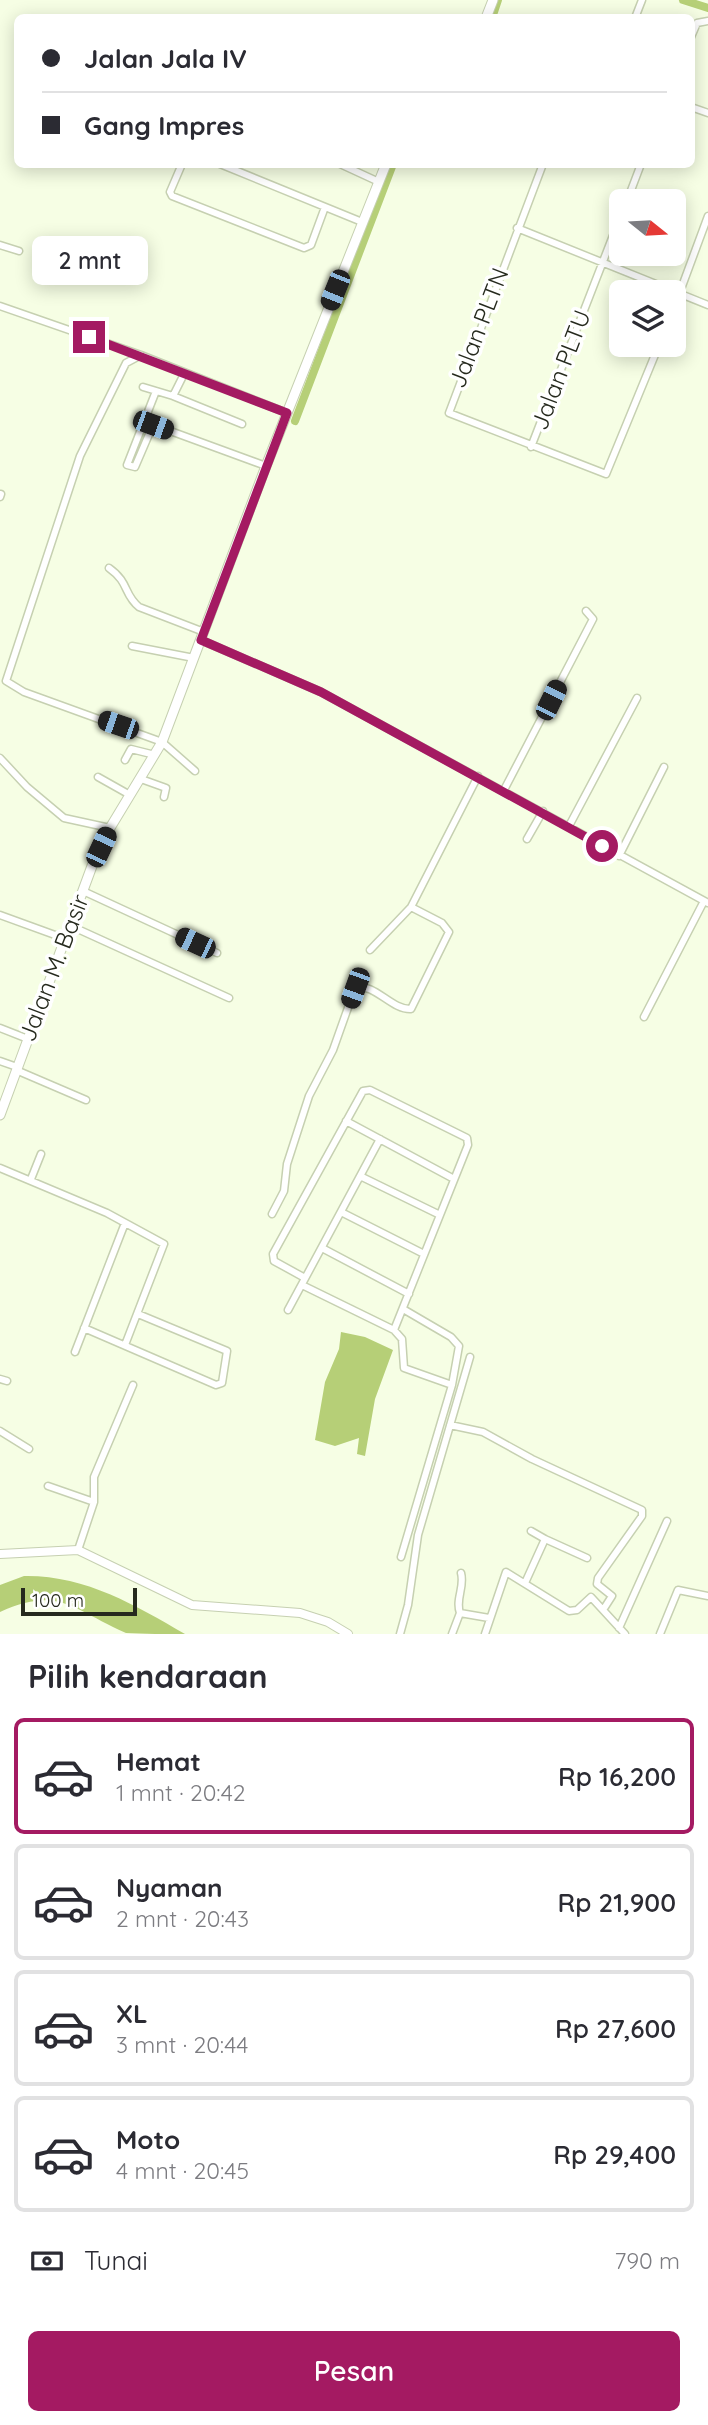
<!DOCTYPE html>
<html lang="id">
<head>
<meta charset="utf-8">
<style>
	body { margin:0; font-family:Quicksand,sans-serif; background:#f2f2f3; color:#2b2b33; height:100vh; display:flex; flex-direction:column; font-size:26px; white-space:nowrap }
	* { box-sizing:border-box; margin:0 }
	p { font-size:23px; color:#7c7c81 }
	.icon { flex:none; width:38px; height:38px; fill:none; stroke:currentColor; stroke-width:2; stroke-linecap:round; stroke-linejoin:round }
	.map { position:relative; height:1634px; overflow:hidden }
	.sheet { display:flex; flex-direction:column; background:#fff; flex:1 }
	.sheet>* { flex:none }
	.hud { position:absolute; left:14px; top:14px; width:681px; height:154px; border-radius:10px; box-shadow:0 4px 18px #0003; display:grid; align-content:center; height:154px; padding:0 28px; background:#fff }
	.needle { width:46px; rotate:108deg }
	.buttons { position:absolute; left:609px; top:189px; display:grid; gap:14px }
	.buttons a { display:grid; place-items:center; width:77px; height:77px; border-radius:10px; background:#fff; box-shadow:0 4px 18px #0003; font-size:35px }
	.scale { position:absolute; left:21px; bottom:18px; width:116px; box-sizing:border-box; padding-left:7px; border:4px solid #262a1e; border-top:0; font-size:19px; line-height:24px; white-space:nowrap; color:#262a1e; -webkit-text-stroke:5px #fff; paint-order:stroke }
	.end { position:absolute; width:32px; height:32px; margin:-16px; border:9px solid #a41a62; background:#fff; box-shadow:0 0 0 4px #fff }
	.from { border-radius:50% }
	.bubble { position:absolute; height:49px; border-radius:10px; background:#fff; box-shadow:0 4px 18px #0003; font-size:23px; font-weight:600; line-height:49px; text-align:center }
	.car { position:absolute; width:21px; height:42px; margin:-21px -10px; border-radius:9px; box-shadow:0 0 5px 2px #0007; background:linear-gradient(#222 24%,#8ab4d8 0 40%,#222 0 76%,#8ab4d8 0 86%,#222 0) }
	.hud b { display:flex; align-items:center; gap:24px; height:66px; font-size:26px }
	.hud b+b { border-top:2px solid #e1e1e2 }
	.hud i { width:18px; height:18px; background:#2b2b33 }
	ul { padding:0; list-style:none }
	li { display:flex; align-items:center; gap:21px; height:116px; margin:0 14px 10px; padding:0 14px; border:4px solid #e1e1e2; border-radius:10px }
	li div { flex:1 }
	li b { display:block; font-size:26px }
	li em { font-style:normal; font-weight:600 }
	li.selected { border-color:#a41a62 }
	li>.icon { width:63px; height:63px; stroke-width:1.5 }
	h2 { padding:0 28px; font-size:32px; line-height:84px }
	.pay { display:flex; align-items:center; gap:18px; height:77px; padding:0 28px; font-size:26px }
	.pay p { margin-inline-start:auto }
	.cta { display:flex; gap:14px; margin-top:auto; padding:14px 28px }
	.cta a { flex:1; height:80px; border-radius:10px; background:#a41a62; color:#fff; font-size:28px; font-weight:600; line-height:80px; text-align:center }
	.map>svg:first-child { display:block }
	.water { fill:#b6cf77 }
	.lines { fill:none; stroke-linecap:round; stroke-linejoin:round }
	.canal { stroke:#b6cf77; stroke-width:8 }
	.minor-casing { stroke:#c6d0b1; stroke-width:9 }
	.tertiary-casing { stroke:#c6d0b1; stroke-width:10 }
	.secondary-casing { stroke:#c6d0b1; stroke-width:11 }
	.minor { stroke:#fff; stroke-width:6 }
	.tertiary { stroke:#fff; stroke-width:8 }
	.secondary { stroke:#fff; stroke-width:9 }
	.route { stroke:#a41a62; stroke-width:9 }
	.labels { text-anchor:middle; stroke-width:7; stroke-linejoin:round; paint-order:stroke }
	.street-label { font-size:24px; fill:#262a1e; stroke:#fff }
</style>
</head>
<body>
<div class="map">
<svg width="708" height="1634" viewBox="0 0 708 1634">
	<rect width="100%" height="100%" fill="#f6fee4"/>
	<path class="water" d="M341 1332 365 1337 393 1350 375 1399 365 1456 357 1454 359 1438 335 1446 315 1440 325 1382 339 1349Z
		M24 1576C85 1575 135 1605 185 1634 169 1634 141 1634 126 1633 73 1610 60 1585 0 1612V1585Z"/>
	<g class="lines">
		<path class="canal" d="M683 0 708 8
			M492 18 498 0
			M295 421 393 164"/>
		<g class="minor-casing">
			<path id="minor" d="M635 18 642 0
				M691 37 697 23 708 21
				M691 107 708 113
				M182 164 170 192 172 196 304 248 311 245 325 207
				M220 164 362 222
				M340 164 379 182
				M543 164 449 413 606 474 659 345
				M627 201 641 164
				M517 228 708 305
				M0 245 19 251
				M0 306 141 355 287 413
				M674 308 708 216
				M141 355 126 363 80 456 6 681 24 692 162 742 195 771
				M143 387 173 396 184 374
				M173 396 242 424
				M143 421 266 466
				M153 425 135 467 127 465 156 391
				M531 447 621 215
				M0 497 1 494
				M109 568C130 583 123 594 139 607L204 632
				M201 640 321 692 708 903
				M132 646 194 658
				M0 758 27 787 64 818 110 828
				M125 760 131 749 155 755
				M98 777 130 795
				M141 779 166 788 164 797
				M504 790 593 619 586 611
				M569 826 637 698
				M527 839 543 811
				M619 856 664 767
				M83 891 217 953
				M0 915 66 939
				M71 926 229 998
				M370 950 411 907
				M644 1017 704 901
				M0 1028 28 1039
				M0 1061 17 1067
				M16 1070 86 1100
				M346 1121 454 1179
				M0 1168 107 1213 164 1244 125 1345
				M360 1176 440 1215
				M31 1179 41 1154
				M341 1212 424 1254
				M272 1214 284 1191 287 1164 309 1096 333 1050 355 988C374 982 391 1010 411 1009L449 932 442 923 411 907 478 776
				M322 1248 409 1294
				M305 1278 274 1261 273 1254 363 1091 370 1090 467 1138 468 1145 394 1330
				M302 1285 394 1330 402 1339 404 1368 452 1385
				M288 1310 380 1139
				M84 1328 216 1385 222 1383 227 1351 138 1314
				M75 1352 125 1223
				M0 1379 7 1381
				M450 1425 483 1432 532 1459 642 1510V1516L598 1578 597 1584 612 1596 603 1610
				M0 1431 29 1449
				M48 1486 94 1502
				M545 1539 587 1558
				M78 1550 94 1502V1477L133 1385
				M401 1557 452 1385 459 1346 451 1337 403 1309
				M525 1583 545 1539 531 1531
				M460 1613C455 1599 465 1587 461 1573
				M619 1628 667 1521
				M400 1634 408 1605 418 1535 470 1357
				M452 1634 460 1613 489 1618
				M485 1634 506 1572 569 1611 577 1610 591 1597 625 1634
				M660 1634 678 1590 708 1596"/>
		</g>
		<g class="tertiary-casing">
			<path id="tertiary" d="M0 1554 78 1550 192 1605 300 1613 328 1622 348 1634"/>
		</g>
		<g class="secondary-casing">
			<path id="secondary" d="M486 18 493 0
				M0 1115 92 866 110 828 162 742 266 466 386 164"/>
		</g>
		<use href="#minor" class="minor"/>
		<use href="#tertiary" class="tertiary"/>
		<use href="#secondary" class="secondary"/>
	</g>
	<g class="lines">
		<path class="route" d="M89 337 287 413 201 640 321 692 602 846"/>
	</g>
	<g class="labels">
		<g class="street-label">
			<text transform="translate(479 328) rotate(-69)" y="8">Jalan PLTN</text>
			<text transform="translate(561 370) rotate(-69)" y="8">Jalan PLTU</text>
			<text transform="translate(54 968) rotate(-69)" y="8">Jalan M. Basir</text>
		</g>
	</g>
</svg>
<div class="buttons">
<a><svg class="needle" viewBox="-14 -14 28 28"><path d="M0-13l5 13h-10z" fill="#e53935"/><path d="M0 13l5-13h-10z" fill="#7c7c81"/></svg></a>
<a><svg class="icon" aria-label="layers" viewBox="0 0 24 24"><path d="M12 4l9 5-9 5-9-5zM3 14l9 5 9-5"/></svg></a>
</div>
<div class="scale">100 m</div>
<i class="end from" style="left:602px;top:846px"></i>
<i class="end" style="left:89px;top:337px"></i>
<div class="bubble" style="left:32px;top:236px;width:116px">2 mnt</div>
<i class="car" style="left:335px;top:290px;rotate:202deg"></i>
<i class="car" style="left:153px;top:425px;rotate:110deg"></i>
<i class="car" style="left:551px;top:700px;rotate:26deg"></i>
<i class="car" style="left:118px;top:725px;rotate:289deg"></i>
<i class="car" style="left:101px;top:847px;rotate:25deg"></i>
<i class="car" style="left:195px;top:943px;rotate:295deg"></i>
<i class="car" style="left:355px;top:988px;rotate:200deg"></i>
<div class="hud">
<b><i class="from"></i>Jalan Jala IV</b>
<b><i></i>Gang Impres</b>
</div>
</div>
<section class="sheet">
<h2>Pilih kendaraan</h2>
<ul>
<li class="selected"><svg class="icon" aria-label="car" viewBox="0 0 24 24"><path d="M5 17H2v-5l4-1 3-4h7l3 4 3 1v5h-3M9 17h6M6 11h13"/><circle cx="7" cy="17" r="2"/><circle cx="17" cy="17" r="2"/></svg><div><b>Hemat</b><p>1 mnt · 20:42</p></div><em>Rp 16,200</em></li>
<li><svg class="icon" aria-label="car" viewBox="0 0 24 24"><path d="M5 17H2v-5l4-1 3-4h7l3 4 3 1v5h-3M9 17h6M6 11h13"/><circle cx="7" cy="17" r="2"/><circle cx="17" cy="17" r="2"/></svg><div><b>Nyaman</b><p>2 mnt · 20:43</p></div><em>Rp 21,900</em></li>
<li><svg class="icon" aria-label="car" viewBox="0 0 24 24"><path d="M5 17H2v-5l4-1 3-4h7l3 4 3 1v5h-3M9 17h6M6 11h13"/><circle cx="7" cy="17" r="2"/><circle cx="17" cy="17" r="2"/></svg><div><b>XL</b><p>3 mnt · 20:44</p></div><em>Rp 27,600</em></li>
<li><svg class="icon" aria-label="car" viewBox="0 0 24 24"><path d="M5 17H2v-5l4-1 3-4h7l3 4 3 1v5h-3M9 17h6M6 11h13"/><circle cx="7" cy="17" r="2"/><circle cx="17" cy="17" r="2"/></svg><div><b>Moto</b><p>4 mnt · 20:45</p></div><em>Rp 29,400</em></li>
</ul>
<div class="pay"><svg class="icon" aria-label="cash" viewBox="0 0 24 24"><path d="M3 7h18v10H3z"/><circle cx="12" cy="12" r="2"/></svg>Tunai<p>790 m</p></div>
<div class="cta"><a>Pesan</a></div>
</section>
</body>
</html>
